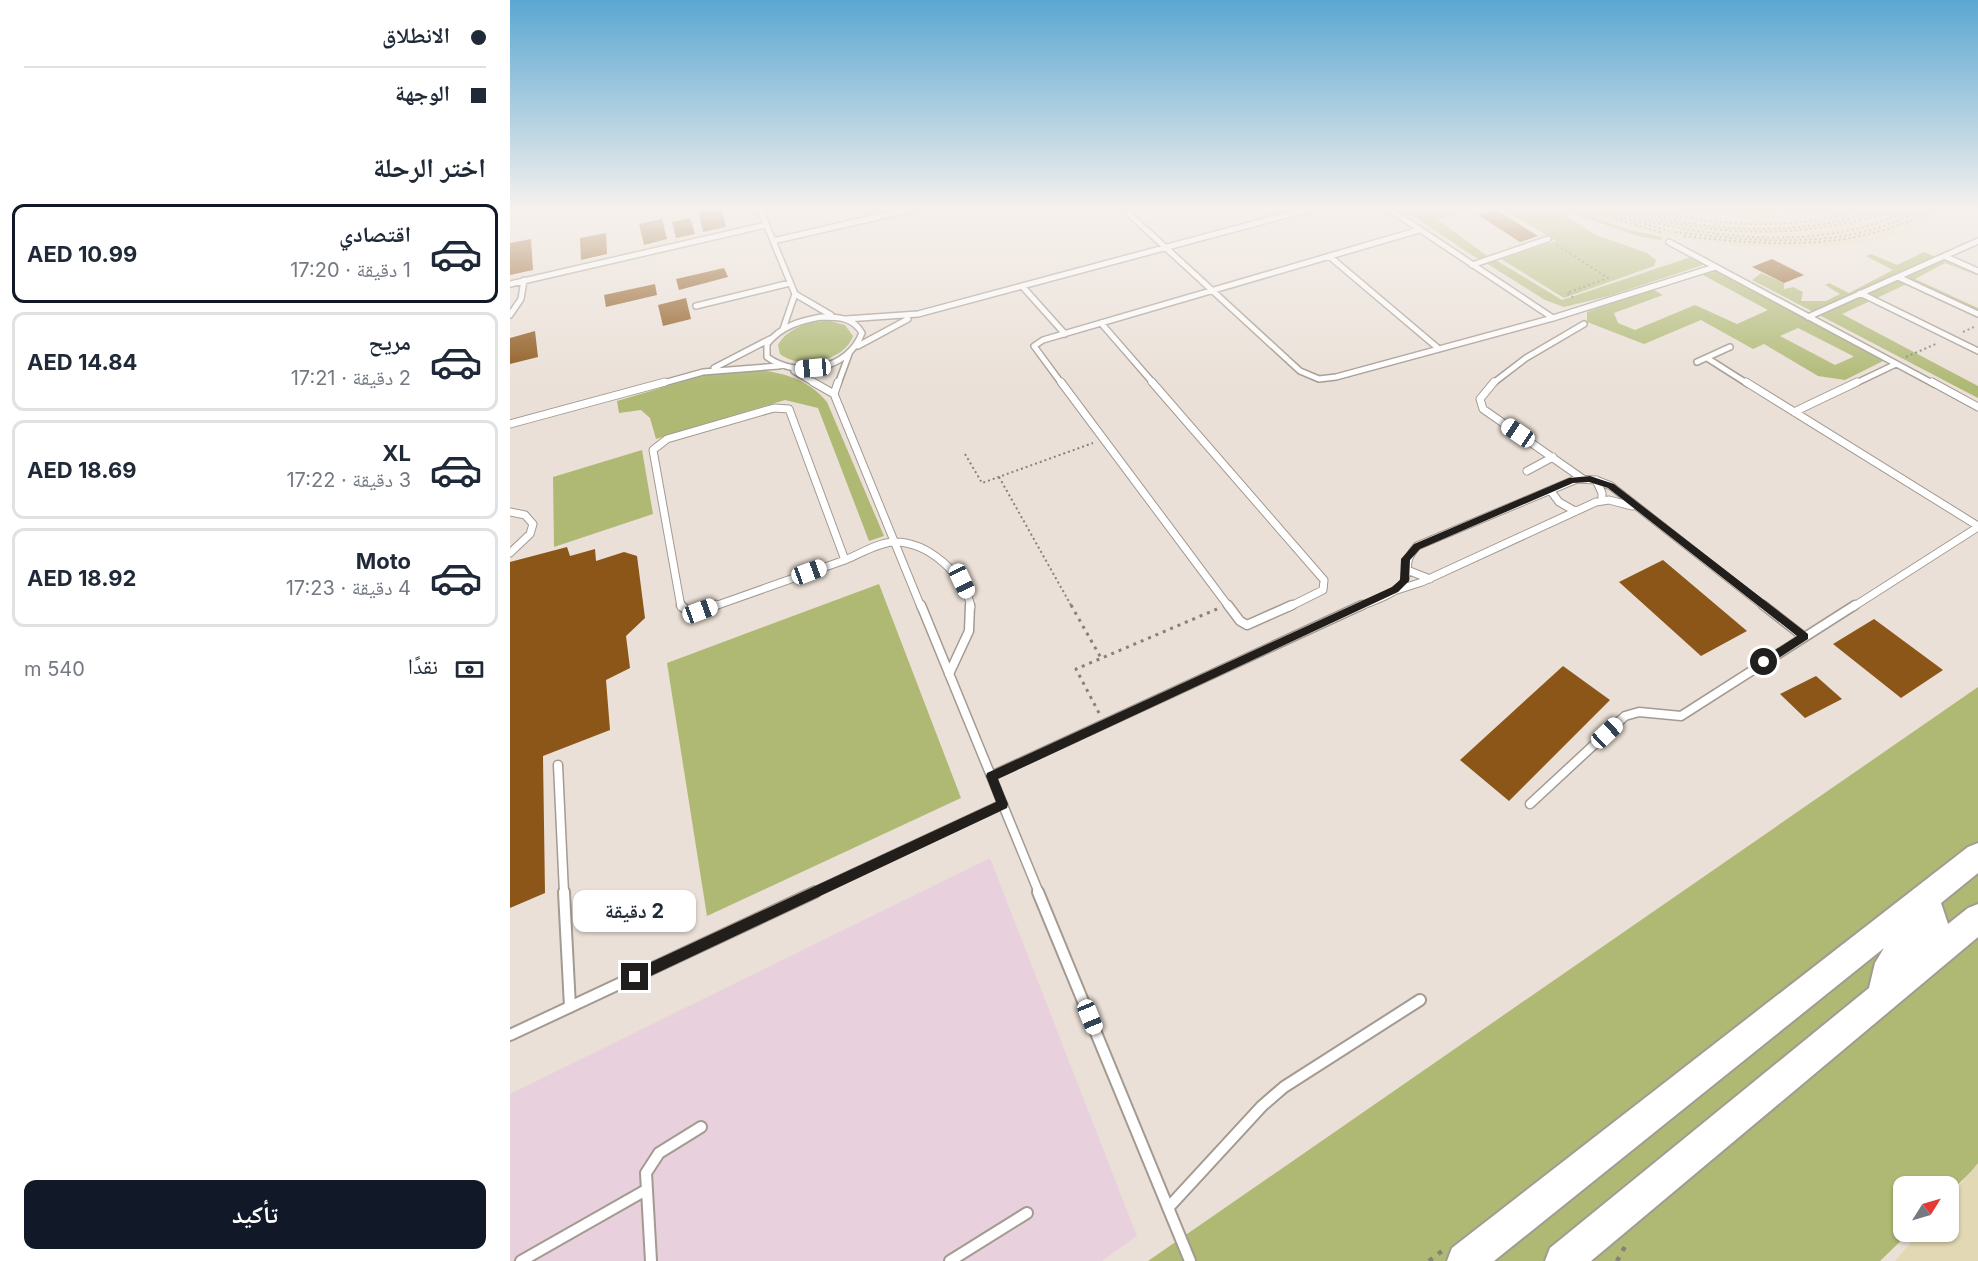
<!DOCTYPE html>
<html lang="ar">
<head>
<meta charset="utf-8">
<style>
	body { margin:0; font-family:Inter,"Noto Naskh Arabic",sans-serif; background:#f2f2f3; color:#1f2937; direction:rtl; height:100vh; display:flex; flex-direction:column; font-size:22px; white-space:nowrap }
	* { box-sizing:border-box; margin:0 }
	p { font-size:20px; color:#747a83 }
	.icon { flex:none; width:33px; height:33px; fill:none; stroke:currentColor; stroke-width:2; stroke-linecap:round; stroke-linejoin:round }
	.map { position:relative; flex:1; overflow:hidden; direction:ltr }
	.details { display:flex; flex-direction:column; background:#fff; width:510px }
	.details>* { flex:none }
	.banner { display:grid; align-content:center; height:132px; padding:0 24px; background:#fff }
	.needle { width:39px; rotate:53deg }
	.tools { position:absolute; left:1383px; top:1176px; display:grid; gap:12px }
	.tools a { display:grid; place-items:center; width:66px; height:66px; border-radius:12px; background:#fff; box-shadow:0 2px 4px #0004; font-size:30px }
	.end { position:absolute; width:27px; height:27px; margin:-14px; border:8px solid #221e1b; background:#fff; box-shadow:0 0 0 3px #fff }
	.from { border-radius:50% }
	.bubble { position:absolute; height:42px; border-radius:12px; background:#fff; box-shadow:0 2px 4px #0004; font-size:20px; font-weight:700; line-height:42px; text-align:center; direction:rtl }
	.car { position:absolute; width:18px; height:36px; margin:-18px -9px; border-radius:8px; box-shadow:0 0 4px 2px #0007; background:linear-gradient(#fff 24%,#345 0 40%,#fff 0 76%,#345 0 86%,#fff 0) }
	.banner b { display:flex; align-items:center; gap:21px; height:57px; font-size:22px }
	.banner b+b { border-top:2px solid #e0e1e3 }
	.banner i { width:15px; height:15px; background:#1f2937 }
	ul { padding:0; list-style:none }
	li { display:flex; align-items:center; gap:18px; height:99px; margin:0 12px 9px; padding:0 12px; border:3px solid #e0e1e3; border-radius:12px }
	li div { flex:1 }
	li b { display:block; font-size:22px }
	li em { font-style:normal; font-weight:700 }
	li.active { border-color:#111827 }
	li>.icon { width:54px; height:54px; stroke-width:1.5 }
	h2 { padding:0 24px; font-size:27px; line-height:72px }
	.pay { display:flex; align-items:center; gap:15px; height:66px; padding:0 24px; font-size:22px }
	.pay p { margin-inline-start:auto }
	.primary-button { display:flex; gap:12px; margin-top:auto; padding:12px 24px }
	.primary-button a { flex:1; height:69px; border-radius:12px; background:#111827; color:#fff; font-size:24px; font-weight:700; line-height:69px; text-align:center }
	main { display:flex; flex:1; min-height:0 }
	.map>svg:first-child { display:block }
	.commercial { fill:#e8d1dc }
	.green { fill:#afb974; fill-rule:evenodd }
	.sand { fill:#e2d8b4 }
	.building { fill:#8c5619 }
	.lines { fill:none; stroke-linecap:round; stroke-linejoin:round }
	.lane-far3-casing { stroke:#a39a92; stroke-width:8 }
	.lane-far2-casing { stroke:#a39a92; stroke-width:9 }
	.lane-far1-casing { stroke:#a39a92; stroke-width:11 }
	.lane-casing { stroke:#a39a92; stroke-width:14 }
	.secondary-casing { stroke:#a39a92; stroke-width:4 }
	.path-far2 { stroke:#88817b; stroke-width:2; stroke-dasharray:2 3; stroke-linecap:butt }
	.path-far1 { stroke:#88817b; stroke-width:3; stroke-dasharray:3 5; stroke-linecap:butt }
	.path { stroke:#88817b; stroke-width:4.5; stroke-dasharray:4.5 7; stroke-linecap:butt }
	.lane-far3 { stroke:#fff; stroke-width:5 }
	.lane-far2 { stroke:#fff; stroke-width:7 }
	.lane-far1 { stroke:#fff; stroke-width:8 }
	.lane { stroke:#fff; stroke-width:10 }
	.secondary { fill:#fff; fill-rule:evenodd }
	.route { fill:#221e1b }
</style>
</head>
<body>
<main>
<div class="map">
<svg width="1468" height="1261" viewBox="0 0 1468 1261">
	<rect width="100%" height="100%" fill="#eae0d7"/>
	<path class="commercial" d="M480 858 627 1236 592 1261H0V1094Z"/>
	<path class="green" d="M907 209H959L927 219 977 256 968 259 897 212Z
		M993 209H1044L1086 235 1137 253 1146 260 1144 266 1054 298 991 259 1046 241Z
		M1048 209H1060L1120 230 1153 237 1151 240 1131 237Z
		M1414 252 1468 276 1435 263 1405 279 1468 308V315L1399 283 1332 314 1468 386V398L1242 280 1251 273 1274 283V289L1283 287 1293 292 1291 301H1316L1330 294 1315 285 1319 283 1339 293 1383 270 1356 256 1361 254 1387 265Z
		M1184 256 1197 257 1202 262 1099 296 1054 307 1035 300 976 263 984 259 1052 300Z
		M1200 271 1216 272 1375 360 1335 380 1308 376 1254 344 1243 349 1191 320 1134 344 1077 322V312L1142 289 1153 295 1104 313 1108 323 1125 330 1185 305 1227 324 1258 310 1193 275ZM1288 328 1343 356V357L1325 365 1270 336Z
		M320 321 335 325 343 336C335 361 290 370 270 354L268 345C278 327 301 321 320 321Z
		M231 369C264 370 295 375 317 402L374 536 359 541 308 408 275 400 146 439 140 418 131 410 109 413 107 401 198 374Z
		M132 450 143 514 44 547 43 477Z
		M369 584 451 798 197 916 157 663Z
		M1468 687V1165L1439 1193 1438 1186H1394V1232H1400L1370 1261H638Z"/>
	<path class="sand" d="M1062 209H1435C1354 275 1151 245 1062 209Z
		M1468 1163V1261H1385L1410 1232H1438L1439 1198Z"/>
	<path class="building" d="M200 209H212L216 227 193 232 189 212Z
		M986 210 1028 236 1010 242 968 215Z
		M180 218 185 234 166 238 162 222Z
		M152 219 157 239 134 245 129 224Z
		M96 233 97 254 71 260 70 238Z
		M21 239 23 270 0 275V243Z
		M1262 259 1294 275 1274 283 1242 267Z
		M214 268 218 277 169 290 166 279Z
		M145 284 147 295 96 307 94 295Z
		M176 298 181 319 153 326 148 305Z
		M25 331 28 357 0 364V338Z
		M57 547 60 556 85 549 86 561 114 552 127 556 135 618 116 636 120 668 96 680 100 730 33 756 35 893 0 908V562Z
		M1153 560 1237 631 1191 656 1109 582Z
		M1364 619 1433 670 1391 698 1323 644Z
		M1053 666 1100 700 999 801 950 760Z
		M1306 676 1332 699 1295 718 1270 694Z"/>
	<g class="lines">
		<g class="lane-far3-casing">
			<path id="lane-far3" d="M250 209 285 294 321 315
				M619 209V214L790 371 809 379 826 377 1043 318 1205 267
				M879 209 1043 318
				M263 241 402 209
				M1159 242 1424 384
				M819 256 929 349
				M1434 256 1468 271
				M962 265 1038 239
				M1388 277 1468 314
				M0 284 256 225
				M512 286 555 334
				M1350 293 1468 351
				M186 306 280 283
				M0 315 11 299 14 280
				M311 317C328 317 343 317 352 333 338 370 288 379 257 357V344C271 326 290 321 311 317Z
				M1298 317 1468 241
				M336 319 408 314 799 209
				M591 323 644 384
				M273 329 285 294
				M348 346 398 319
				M1197 358 1238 384
				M1187 362 1220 347
				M204 368 260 339
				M284 371 306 384
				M150 384 193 372 269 366
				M328 384 339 354
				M552 384 524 346 533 340 909 230
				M982 384 1016 358 1074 324
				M1344 384 1386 364"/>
		</g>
		<g class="lane-far2-casing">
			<path id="lane-far2" d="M303 382 324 394
				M328 382 324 394 411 607
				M551 382 719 607
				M642 382 814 580 813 590 779 607
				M984 382 970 399 973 409 1073 479
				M1236 382 1468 526
				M1422 382 1468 407
				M1284 412 1347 382
				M0 424 155 382
				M1017 471 1043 457
				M1086 480 1092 493V501
				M1040 490 1049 502 1065 511
				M0 512 15 515 23 524 20 534 0 553
				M335 560C350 554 367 543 383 542 418 541 454 574 461 607
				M897 570 920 579
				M887 590 912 582 1086 502 1099 500 1122 506
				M171 607 143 450 157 439 264 408 279 409 335 560
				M202 607 335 560
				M849 607C862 601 887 594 894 581 902 565 891 565 907 546L1067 479 1086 480 1101 486 1255 607
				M1343 607 1468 527"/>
		</g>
		<g class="lane-far1-casing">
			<path id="lane-far1" d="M171 605C179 616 194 610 206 605
				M411 605 529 893
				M718 605 730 621 737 625 782 605
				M1253 605 1294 637
				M439 674 459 631 460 605
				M48 765 54 893
				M481 776 852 605
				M1020 804 1115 716 1129 712 1171 716 1345 605
				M302 893 493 804"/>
		</g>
		<g class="lane-casing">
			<path id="lane" d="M54 892 60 1007
				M528 892 680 1261
				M0 1035 305 892
				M658 1208 752 1106 774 1087 910 1000
				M11 1261 136 1190
				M141 1261 136 1173 149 1153 191 1127
				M440 1261 517 1213"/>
		</g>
		<g class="secondary-casing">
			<path id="secondary" d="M1468 843V873L1431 903 1438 924 1458 908 1468 904V937L1081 1261H1035L1040 1248 1359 988 1365 963 1374 948 984 1261H937L942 1248 1458 847Z"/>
		</g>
		<path class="path-far2" d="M1072 209 1153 233
			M1081 209 1159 231
			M1090 209C1190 237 1305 256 1402 209
			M1102 209C1202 236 1290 242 1390 209
			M1115 209C1203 233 1288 238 1375 209
			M1131 209C1205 225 1279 233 1352 209
			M1165 232C1249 242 1336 251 1413 209
			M1174 236C1260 246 1346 252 1424 209
			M1047 245 1098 278 1057 293 1065 299
			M1453 332 1466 326
			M1396 357 1428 343
			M455 454 472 483 583 443
			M489 477 562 607"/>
		<path class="path-far1" d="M561 605 591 658
			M589 713 566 669 707 609"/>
		<path class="path" d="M919 1261 932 1251
			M1107 1261 1117 1243"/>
		<use href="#lane-far3" class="lane-far3"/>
		<use href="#lane-far2" class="lane-far2"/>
		<use href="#lane-far1" class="lane-far1"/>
		<use href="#lane" class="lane"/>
		<use href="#secondary" class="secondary"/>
	</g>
	<linearGradient id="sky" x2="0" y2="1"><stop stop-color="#5ba7d2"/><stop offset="0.54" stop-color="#f6f1ed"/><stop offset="1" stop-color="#f6f1ed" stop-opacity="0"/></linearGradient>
	<rect width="1468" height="386" fill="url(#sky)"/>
	<path class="route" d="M1080 476 1104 484 1298 634V639L1258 665H1251V659L1287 636 1098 488 1079 482 1063 483 910 549 900 560 899 581 888 592 488 779 498 804 497 808 130 981H120V972L486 802 476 776 477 773 882 587 890 580 891 559 904 544 1059 478Z"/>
</svg>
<div class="tools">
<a><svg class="needle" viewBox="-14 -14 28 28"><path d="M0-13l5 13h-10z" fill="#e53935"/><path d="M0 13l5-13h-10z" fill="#747a83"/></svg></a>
</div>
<i class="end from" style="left:1254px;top:662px"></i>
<i class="end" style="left:125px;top:977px"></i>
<div class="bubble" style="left:63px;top:890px;width:123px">2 دقيقة</div>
<i class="car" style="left:303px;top:368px;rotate:265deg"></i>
<i class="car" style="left:1008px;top:433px;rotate:304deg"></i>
<i class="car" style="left:299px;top:572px;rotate:70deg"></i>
<i class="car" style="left:452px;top:581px;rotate:155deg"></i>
<i class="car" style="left:190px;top:611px;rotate:70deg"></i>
<i class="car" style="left:1097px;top:733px;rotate:47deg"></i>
<i class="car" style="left:580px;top:1017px;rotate:158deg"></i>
</div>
<section class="details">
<div class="banner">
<b><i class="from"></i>الانطلاق</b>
<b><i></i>الوجهة</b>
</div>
<h2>اختر الرحلة</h2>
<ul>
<li class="active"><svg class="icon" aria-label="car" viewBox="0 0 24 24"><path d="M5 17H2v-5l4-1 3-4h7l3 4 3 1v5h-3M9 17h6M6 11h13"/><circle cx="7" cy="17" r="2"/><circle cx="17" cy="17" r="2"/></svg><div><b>اقتصادي</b><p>1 دقيقة · 17:20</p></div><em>AED 10.99</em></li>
<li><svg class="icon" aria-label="car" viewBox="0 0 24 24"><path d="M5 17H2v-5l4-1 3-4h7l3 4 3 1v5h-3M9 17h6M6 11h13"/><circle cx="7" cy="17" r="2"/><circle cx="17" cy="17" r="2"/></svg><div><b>مريح</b><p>2 دقيقة · 17:21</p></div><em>AED 14.84</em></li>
<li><svg class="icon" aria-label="car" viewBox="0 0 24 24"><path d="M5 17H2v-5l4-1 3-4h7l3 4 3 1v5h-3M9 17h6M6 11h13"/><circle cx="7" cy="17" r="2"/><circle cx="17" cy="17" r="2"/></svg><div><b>XL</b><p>3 دقيقة · 17:22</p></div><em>AED 18.69</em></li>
<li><svg class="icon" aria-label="car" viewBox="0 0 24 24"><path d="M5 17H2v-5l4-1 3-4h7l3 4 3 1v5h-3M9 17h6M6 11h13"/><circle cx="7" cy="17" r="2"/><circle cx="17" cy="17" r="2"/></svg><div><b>Moto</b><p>4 دقيقة · 17:23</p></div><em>AED 18.92</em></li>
</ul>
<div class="pay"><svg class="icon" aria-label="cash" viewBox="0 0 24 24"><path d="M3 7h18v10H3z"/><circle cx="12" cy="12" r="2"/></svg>نقدًا<p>540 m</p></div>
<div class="primary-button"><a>تأكيد</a></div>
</section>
</main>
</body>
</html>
